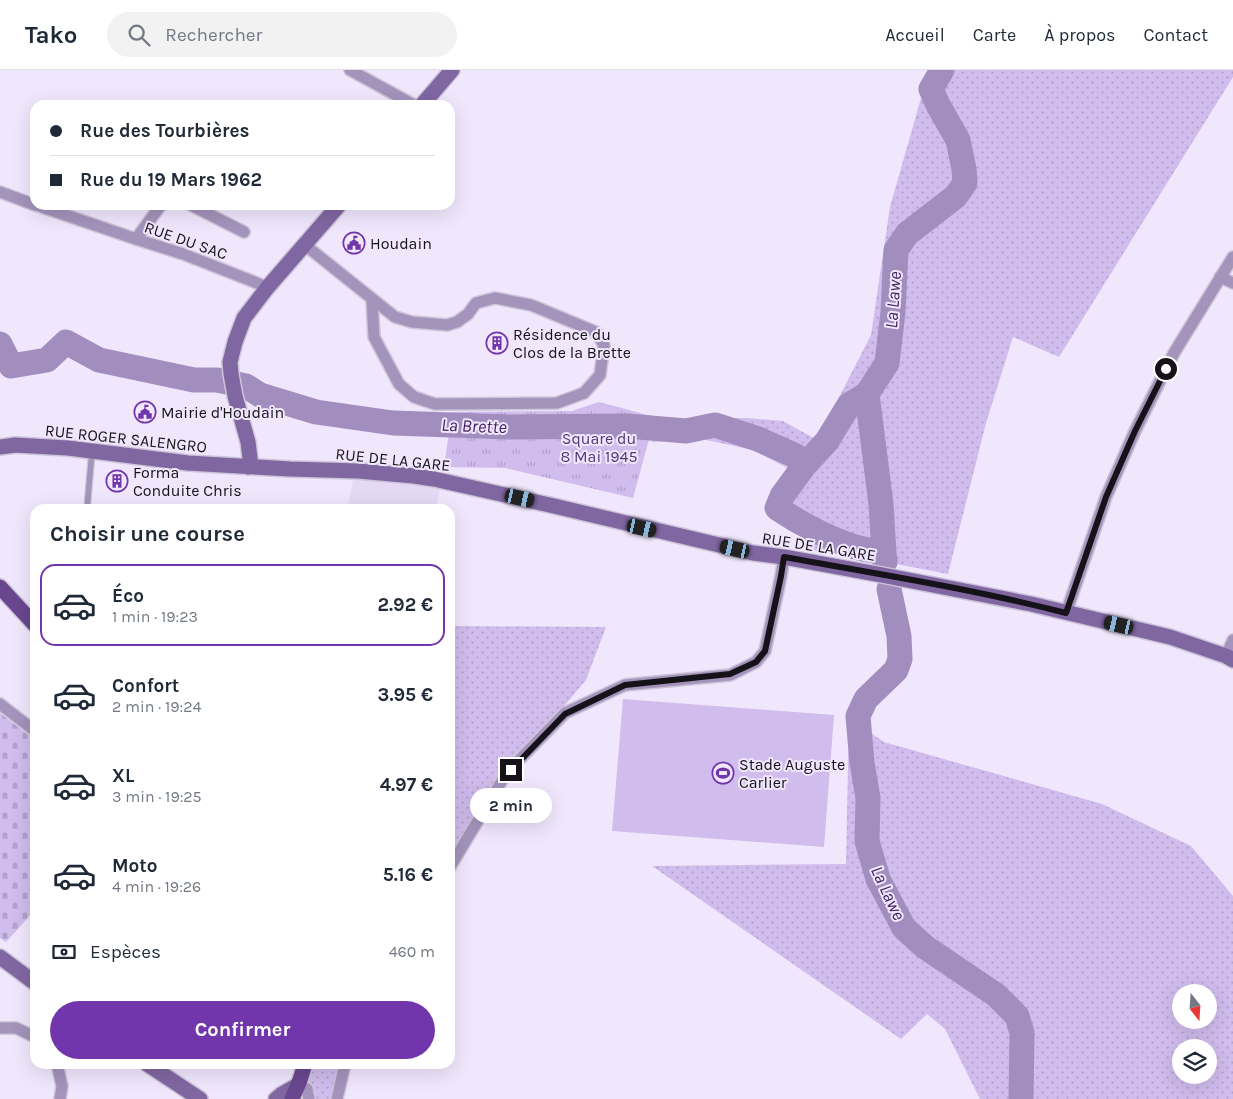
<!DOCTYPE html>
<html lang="fr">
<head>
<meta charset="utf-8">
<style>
	body { margin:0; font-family:Karla,sans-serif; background:#f2f2f3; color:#1f2937; height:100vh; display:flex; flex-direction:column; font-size:19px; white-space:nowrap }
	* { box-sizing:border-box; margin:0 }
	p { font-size:16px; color:#747a83 }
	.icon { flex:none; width:28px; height:28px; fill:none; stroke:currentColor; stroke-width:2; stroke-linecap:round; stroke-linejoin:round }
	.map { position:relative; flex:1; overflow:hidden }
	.side { position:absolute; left:30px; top:434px; width:425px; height:565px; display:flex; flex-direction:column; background:#fff; border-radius:15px; box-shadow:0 5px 20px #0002 }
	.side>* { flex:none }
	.banner { position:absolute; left:30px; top:30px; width:425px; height:110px; border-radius:15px; box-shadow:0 5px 20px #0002; display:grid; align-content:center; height:110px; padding:0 20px; background:#fff }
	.needle { width:32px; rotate:163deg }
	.buttons { position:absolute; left:1172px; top:914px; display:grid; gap:10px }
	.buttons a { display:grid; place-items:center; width:45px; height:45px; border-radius:50%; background:#fff; box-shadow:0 5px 20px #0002; font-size:25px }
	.end { position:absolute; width:22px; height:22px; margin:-11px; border:6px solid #151219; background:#fff; box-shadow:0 0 0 2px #fff }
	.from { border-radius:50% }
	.bubble { position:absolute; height:35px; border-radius:18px; background:#fff; box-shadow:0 5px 20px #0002; font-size:16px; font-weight:700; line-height:35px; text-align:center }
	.car { position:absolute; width:15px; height:30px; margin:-15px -8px; border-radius:6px; box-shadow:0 0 4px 1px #0007; background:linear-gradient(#222 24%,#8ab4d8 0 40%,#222 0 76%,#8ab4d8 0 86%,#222 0) }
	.banner b { display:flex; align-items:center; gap:18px; height:48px; font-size:19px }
	.banner b+b { border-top:1px solid #e0e1e3 }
	.banner i { width:12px; height:12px; background:#1f2937 }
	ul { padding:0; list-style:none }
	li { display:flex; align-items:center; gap:15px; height:82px; margin:0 10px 8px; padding:0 10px; border:2px solid transparent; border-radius:15px }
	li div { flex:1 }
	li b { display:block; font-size:19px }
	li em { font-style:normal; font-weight:700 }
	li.on { border-color:#7236ac }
	li>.icon { width:45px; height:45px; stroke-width:1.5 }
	h2 { padding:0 20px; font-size:22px; line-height:60px }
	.pay { display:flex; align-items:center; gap:12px; height:55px; padding:0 20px; font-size:19px }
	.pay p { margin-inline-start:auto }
	.cta { display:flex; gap:10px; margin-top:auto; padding:10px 20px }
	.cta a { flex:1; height:58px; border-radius:30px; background:#7236ac; color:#fff; font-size:20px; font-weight:700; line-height:58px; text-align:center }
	header { display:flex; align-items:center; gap:30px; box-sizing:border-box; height:70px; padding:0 25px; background:#fff; border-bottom:1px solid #e0e1e3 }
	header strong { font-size:24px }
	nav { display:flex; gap:28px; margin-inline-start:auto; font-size:18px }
	.search { width:350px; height:45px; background:#f2f2f3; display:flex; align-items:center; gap:12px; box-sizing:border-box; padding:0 18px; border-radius:28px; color:#747a83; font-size:19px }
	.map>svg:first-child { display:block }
	.built { fill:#e5d9f6 }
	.grass { fill:url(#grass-dots); fill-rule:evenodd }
	.cemetery { fill:url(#cemetery-stones) }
	.park { fill:url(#park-tufts) }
	.garden { fill:#d0bced }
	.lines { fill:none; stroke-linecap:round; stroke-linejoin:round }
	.river { stroke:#a28dbf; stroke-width:25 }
	.lane-casing { stroke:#cdc5d9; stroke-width:8 }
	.street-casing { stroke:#cdc5d9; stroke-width:14 }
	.secondary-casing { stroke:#cdc5d9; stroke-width:18 }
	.primary-casing { stroke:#cdc5d9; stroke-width:18 }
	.lane { stroke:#a493bb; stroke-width:5.5 }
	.street { stroke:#a493bb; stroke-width:11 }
	.secondary { stroke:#8167a2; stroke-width:15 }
	.primary { stroke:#69478f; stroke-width:15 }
	.route { stroke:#151219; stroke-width:6 }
	.labels { text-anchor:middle; stroke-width:4; stroke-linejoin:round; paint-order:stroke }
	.street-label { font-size:16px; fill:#151219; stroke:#f0e7fd }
	.poi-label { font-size:16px; fill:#151219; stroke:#f0e7fd; text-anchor:start }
	.park-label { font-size:16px; fill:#543675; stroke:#f0e7fd }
	.water-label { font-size:18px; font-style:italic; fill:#412260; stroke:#f0e7fd }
</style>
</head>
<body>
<header>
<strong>Tako</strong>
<div class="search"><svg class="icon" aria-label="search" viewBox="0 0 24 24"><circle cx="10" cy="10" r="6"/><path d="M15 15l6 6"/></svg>Rechercher</div>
<nav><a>Accueil</a><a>Carte</a><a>À propos</a><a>Contact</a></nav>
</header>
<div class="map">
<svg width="1233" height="1029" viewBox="0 0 1233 1029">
	<defs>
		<pattern id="grass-dots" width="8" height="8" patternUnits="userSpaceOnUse" patternTransform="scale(1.25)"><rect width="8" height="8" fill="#d0bced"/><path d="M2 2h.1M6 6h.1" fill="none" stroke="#b2a1cb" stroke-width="1.8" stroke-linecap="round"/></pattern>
		<pattern id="cemetery-stones" width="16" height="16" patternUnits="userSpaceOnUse" patternTransform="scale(1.25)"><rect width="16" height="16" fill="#d0bced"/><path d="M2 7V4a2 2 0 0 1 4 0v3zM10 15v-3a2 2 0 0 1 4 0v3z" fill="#b2a1cb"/></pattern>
		<pattern id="park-tufts" width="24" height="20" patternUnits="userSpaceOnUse" patternTransform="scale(1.25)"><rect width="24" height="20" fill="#d0bced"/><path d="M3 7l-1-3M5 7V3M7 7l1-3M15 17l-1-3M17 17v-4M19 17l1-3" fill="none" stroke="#b2a1cb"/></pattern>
	</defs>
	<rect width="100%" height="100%" fill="#f0e7fd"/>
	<path class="built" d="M354 406 391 409 440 418 436 439H347Z"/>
	<path class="grass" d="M935 0H1233V7L1059 287 1013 267 986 353 948 504 875 490 801 478 805 459 770 439 793 401 753 380 697 368 652 372 663 349 746 348 783 351 817 370 871 265 890 137 921 28Z
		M450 556 606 557 586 610 503 709 450 797Z
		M849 648 884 672 1102 734 1191 776 1233 826V1029H980L945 959 927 944 901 969 652 796 846 794ZM1181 922H1209V950H1181ZM1181 978H1209V1005H1181Z
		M305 994H345L337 1029H309L300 1010Z"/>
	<path class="cemetery" d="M0 643 35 670V840L6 872 0 868Z"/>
	<path class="park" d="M599 332 655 347 633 428 505 398 444 397 452 342 572 341Z"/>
	<path class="garden" d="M623 629 834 645 824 777 612 761Z"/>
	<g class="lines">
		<path class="river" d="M0 274 11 296 47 290 66 272 99 290 194 310H217L246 316 260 325 316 342 393 353 509 357 627 356 686 361 715 355 758 369 796 386 804 396 782 426 777 438C798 452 822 465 846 474 857 479 871 480 884 483
			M804 396 827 371 849 335 867 324
			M885 492 884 483 881 434 867 324 887 293 893 242 896 180 907 164 956 126 965 113 964 99 958 70 938 35 931 19 942 0
			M889 519 899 566 900 589 896 600 866 629 858 646 862 693 868 728 867 771 878 809 904 858 925 877 996 925 1017 946 1022 963 1021 1029"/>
		<g class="lane-casing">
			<path id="lane" d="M87 439 92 381"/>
		</g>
		<g class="street-casing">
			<path id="street" d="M350 0 414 35
				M0 122 35 135
				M36 135 136 169 183 184 257 213 267 218
				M191 135 244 162
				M136 169 161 135
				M305 175 395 247 412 252 447 255 457 252 468 244 476 233 495 228 531 235 596 262 604 275 600 305 584 323 557 333 435 334 414 327 399 314 374 267 372 230
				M1220 207 1233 213
				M1066 543 1106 427 1135 361 1174 283 1233 187
				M1226 586 1233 570
				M0 634 35 661
				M450 797 503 709 519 690 565 643 625 615 730 605 756 592 765 581 781 506 784 487
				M0 958H16L35 967
				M57 994 62 1016 60 1029
				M298 1015 307 1019 309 1029
				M337 1029 345 994"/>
		</g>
		<g class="secondary-casing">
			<path id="secondary" d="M422 35 452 0
				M0 377 15 375 68 378 188 393 290 399 358 401 414 406 434 409 554 436 753 483 784 487 882 505 1031 534 1170 567 1226 586 1233 590
				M248 397 250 388 248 372 235 326 231 304 230 292 235 272 244 248 267 218 339 135
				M0 887 35 913
				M147 994 200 1029
				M276 1029 282 1024 298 1015"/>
		</g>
		<g class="primary-casing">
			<path id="primary" d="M0 517 35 555
				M292 1029 300 1010 305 994"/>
		</g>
		<use href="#lane" class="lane"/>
		<use href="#street" class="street"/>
		<use href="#secondary" class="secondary"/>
		<use href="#primary" class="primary"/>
	</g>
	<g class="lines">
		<path class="route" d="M511 700 565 644 625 615 730 604 756 592 765 581 781 506 784 487C878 504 973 519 1066 543L1106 427 1135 361 1166 299"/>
	</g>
	<defs>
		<g id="civic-ring" transform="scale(1.125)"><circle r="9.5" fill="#f0e7fd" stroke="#7236ac" stroke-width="1.5"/><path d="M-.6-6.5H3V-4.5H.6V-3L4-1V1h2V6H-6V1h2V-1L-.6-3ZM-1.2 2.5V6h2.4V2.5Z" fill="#7236ac"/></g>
		<g id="building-ring" transform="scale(1.125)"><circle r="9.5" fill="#f0e7fd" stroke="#7236ac" stroke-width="1.5"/><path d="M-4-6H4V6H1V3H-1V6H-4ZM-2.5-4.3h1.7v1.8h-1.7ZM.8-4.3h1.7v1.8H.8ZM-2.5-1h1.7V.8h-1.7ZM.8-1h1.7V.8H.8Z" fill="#7236ac"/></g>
		<g id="stadium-ring" transform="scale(1.125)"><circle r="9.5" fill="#f0e7fd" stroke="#7236ac" stroke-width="1.5"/><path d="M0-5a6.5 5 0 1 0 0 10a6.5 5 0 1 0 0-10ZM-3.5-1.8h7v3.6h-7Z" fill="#7236ac"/></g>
	</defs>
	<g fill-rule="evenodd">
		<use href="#civic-ring" x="354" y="173"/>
		<use href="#building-ring" x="497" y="273"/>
		<use href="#civic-ring" x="145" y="342"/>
		<use href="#building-ring" x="117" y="411"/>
		<use href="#stadium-ring" x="723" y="703"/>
	</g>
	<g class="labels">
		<g class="street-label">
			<text transform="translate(186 170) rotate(19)" y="6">RUE DU SAC</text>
			<text transform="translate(126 368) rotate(6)" y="6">RUE ROGER SALENGRO</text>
			<text transform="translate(393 389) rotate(6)" y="6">RUE DE LA GARE</text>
			<text transform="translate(819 476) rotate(9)" y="6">RUE DE LA GARE</text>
		</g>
		<g class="poi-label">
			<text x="370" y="179">Houdain</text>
			<text x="513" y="270">Résidence du<tspan x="513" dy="18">Clos de la Brette</tspan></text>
			<text x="161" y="348">Mairie d'Houdain</text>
			<text x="133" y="408">Forma<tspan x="133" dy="18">Conduite Chris</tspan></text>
			<text x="739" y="700">Stade Auguste<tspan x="739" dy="18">Carlier</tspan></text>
		</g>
		<g class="park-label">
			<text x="599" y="374">Square du<tspan x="599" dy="18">8 Mai 1945</tspan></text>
		</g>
		<g class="water-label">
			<text transform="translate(893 230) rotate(-86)" y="6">La Lawe</text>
			<text transform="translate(474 356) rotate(2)" y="6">La Brette</text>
			<text transform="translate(888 823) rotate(65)" y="6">La Lawe</text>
		</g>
	</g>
</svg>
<div class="buttons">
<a><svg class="needle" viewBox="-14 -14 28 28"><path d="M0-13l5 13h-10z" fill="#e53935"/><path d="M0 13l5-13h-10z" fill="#747a83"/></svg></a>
<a><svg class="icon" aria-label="layers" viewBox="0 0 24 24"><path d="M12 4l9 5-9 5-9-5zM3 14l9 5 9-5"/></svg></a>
</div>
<i class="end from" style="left:1166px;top:299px"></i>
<i class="end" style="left:511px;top:700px"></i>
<div class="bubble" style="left:470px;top:718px;width:82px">2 min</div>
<i class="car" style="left:520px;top:428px;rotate:103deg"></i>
<i class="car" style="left:642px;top:458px;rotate:103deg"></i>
<i class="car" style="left:735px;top:479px;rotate:283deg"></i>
<i class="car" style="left:1119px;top:555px;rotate:283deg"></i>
<div class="banner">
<b><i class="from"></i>Rue des Tourbières</b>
<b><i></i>Rue du 19 Mars 1962</b>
</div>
<section class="side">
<h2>Choisir une course</h2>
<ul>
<li class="on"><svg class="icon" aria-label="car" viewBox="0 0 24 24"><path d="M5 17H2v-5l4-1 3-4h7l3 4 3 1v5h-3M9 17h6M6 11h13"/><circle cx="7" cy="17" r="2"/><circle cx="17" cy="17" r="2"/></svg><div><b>Éco</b><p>1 min · 19:23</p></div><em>2.92 €</em></li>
<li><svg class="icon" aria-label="car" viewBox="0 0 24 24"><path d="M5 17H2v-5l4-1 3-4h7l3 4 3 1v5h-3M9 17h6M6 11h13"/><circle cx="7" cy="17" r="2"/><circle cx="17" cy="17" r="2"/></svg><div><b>Confort</b><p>2 min · 19:24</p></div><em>3.95 €</em></li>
<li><svg class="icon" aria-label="car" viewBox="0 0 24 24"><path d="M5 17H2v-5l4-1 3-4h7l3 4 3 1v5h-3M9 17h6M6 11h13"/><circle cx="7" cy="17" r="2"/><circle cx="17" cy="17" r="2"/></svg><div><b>XL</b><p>3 min · 19:25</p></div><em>4.97 €</em></li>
<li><svg class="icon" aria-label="car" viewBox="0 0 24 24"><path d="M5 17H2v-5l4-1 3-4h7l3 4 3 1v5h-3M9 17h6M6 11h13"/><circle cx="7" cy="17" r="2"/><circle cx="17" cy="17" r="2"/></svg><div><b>Moto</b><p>4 min · 19:26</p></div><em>5.16 €</em></li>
</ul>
<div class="pay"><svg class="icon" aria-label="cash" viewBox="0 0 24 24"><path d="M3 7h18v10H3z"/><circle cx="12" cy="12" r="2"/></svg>Espèces<p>460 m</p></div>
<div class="cta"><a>Confirmer</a></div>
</section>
</div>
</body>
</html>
